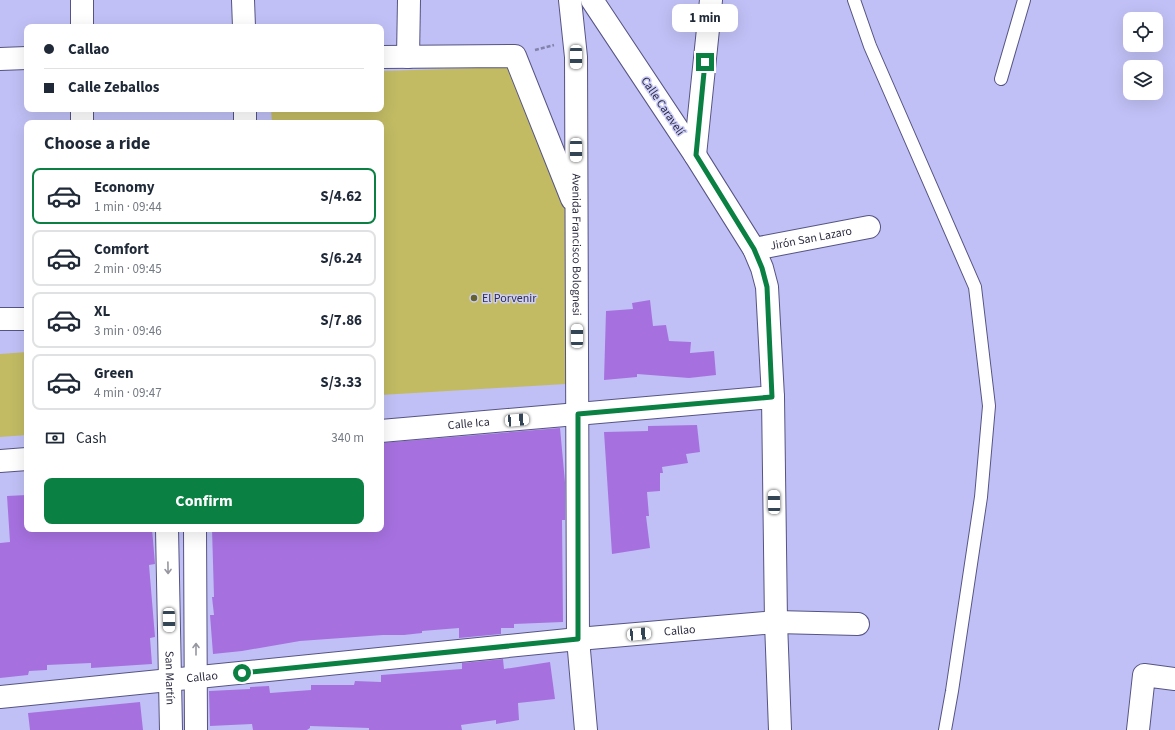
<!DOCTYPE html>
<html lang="en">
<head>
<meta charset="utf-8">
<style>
	body { margin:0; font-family:"Source Sans 3",sans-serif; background:#f2f2f3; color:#1f2937; height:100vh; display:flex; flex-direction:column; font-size:15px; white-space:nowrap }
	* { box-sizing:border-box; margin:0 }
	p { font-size:13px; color:#747a83 }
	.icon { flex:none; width:22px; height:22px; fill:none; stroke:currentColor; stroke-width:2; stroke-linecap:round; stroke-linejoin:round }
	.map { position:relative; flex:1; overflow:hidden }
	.drawer { position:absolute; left:24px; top:120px; width:360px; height:412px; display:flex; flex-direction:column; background:#fff; border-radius:8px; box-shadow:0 4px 16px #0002 }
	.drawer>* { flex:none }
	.hud { position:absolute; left:24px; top:24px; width:360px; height:88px; border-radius:8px; box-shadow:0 4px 16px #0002; display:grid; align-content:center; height:88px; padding:0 20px; background:#fff }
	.fabs { position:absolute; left:1123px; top:12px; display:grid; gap:8px }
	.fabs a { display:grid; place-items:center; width:40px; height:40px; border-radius:8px; background:#fff; box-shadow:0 4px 16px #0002; font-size:20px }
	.end { position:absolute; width:18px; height:18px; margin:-9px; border:5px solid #0b8043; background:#fff; box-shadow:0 0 0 2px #fff }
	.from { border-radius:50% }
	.bubble { position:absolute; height:28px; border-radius:8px; background:#fff; box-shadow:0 4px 16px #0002; font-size:13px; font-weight:700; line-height:28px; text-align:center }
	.car { position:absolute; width:12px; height:24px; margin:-12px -6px; border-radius:5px; box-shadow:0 0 3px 1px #0007; background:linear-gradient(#fff 24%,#345 0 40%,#fff 0 76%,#345 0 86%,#fff 0) }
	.hud b { display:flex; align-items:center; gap:14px; height:38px; font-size:15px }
	.hud b+b { border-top:1px solid #e0e1e3 }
	.hud i { width:10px; height:10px; background:#1f2937 }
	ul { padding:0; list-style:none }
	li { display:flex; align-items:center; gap:12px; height:56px; margin:0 8px 6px; padding:0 12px; border:2px solid #e0e1e3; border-radius:8px }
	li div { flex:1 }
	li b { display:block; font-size:15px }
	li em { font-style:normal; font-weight:700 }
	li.on { border-color:#0b8043 }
	li>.icon { width:36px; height:36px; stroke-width:1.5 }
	h2 { padding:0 20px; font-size:18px; line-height:48px }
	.pay { display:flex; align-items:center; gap:10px; height:44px; padding:0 20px; font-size:15px }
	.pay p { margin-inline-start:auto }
	.primary-button { display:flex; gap:8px; margin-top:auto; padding:8px 20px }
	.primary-button a { flex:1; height:46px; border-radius:8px; background:#0b8043; color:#fff; font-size:16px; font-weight:700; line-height:46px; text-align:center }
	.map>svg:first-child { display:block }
	.green { fill:#c2bb64 }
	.building { fill:#a671df }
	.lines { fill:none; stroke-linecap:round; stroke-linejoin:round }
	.service-casing { stroke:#555483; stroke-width:14 }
	.minor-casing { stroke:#555483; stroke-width:24 }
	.tertiary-casing { stroke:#555483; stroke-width:24 }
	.path { stroke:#8282ab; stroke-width:2.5; stroke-dasharray:4 2; stroke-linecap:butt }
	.service { stroke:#fff; stroke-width:12 }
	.minor { stroke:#fff; stroke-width:22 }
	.tertiary { stroke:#fff; stroke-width:22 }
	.oneway { stroke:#9696a0 }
	.route { stroke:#0b8043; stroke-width:5 }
	.poi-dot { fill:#65612d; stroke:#cecefa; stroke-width:1.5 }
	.labels { text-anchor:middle; stroke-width:3; stroke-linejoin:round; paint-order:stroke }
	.street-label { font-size:12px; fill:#2d2d42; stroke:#cecefa }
	.poi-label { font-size:12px; fill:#2d2d42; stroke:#cecefa; text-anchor:start }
</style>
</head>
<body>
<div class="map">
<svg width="1175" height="730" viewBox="0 0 1175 730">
	<rect width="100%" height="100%" fill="#c0c0f6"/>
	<path class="green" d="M510 67 566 211V384L381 395V123H272L271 109H381V71Z
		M27 352V435L0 437V354Z"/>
	<path class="building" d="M650 300 653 326 666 325 669 341 691 342 690 353 714 351 716 375 689 378 637 374V377L604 380 606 311 633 309 632 303Z
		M697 425 700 452 686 454 688 463 662 467 663 473H660V491L647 492 649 516H646L650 548 612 554 604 432 648 431V426Z
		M560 428 565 482V520H562L563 622 514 624V628H501V634L459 638V628L422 631V633L404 635H383L300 641 242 651 213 654 210 615H214L212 597H214L212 529H381V443Z
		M27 495V529H152L155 564 149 565 155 637 150 638 152 664 91 668V663L47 665V670L29 671 28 675 0 678V543L10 542 7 496Z
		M503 659 504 669 550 662 555 699 518 703 519 720 496 724V720L461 725 462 730H369V728L310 726V728L307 730H253L252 724 210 726 209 691 250 689V687L269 686 270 693 311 690V685H354L355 681 381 682V675L462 669V663Z
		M140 702 143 730H30L28 713Z"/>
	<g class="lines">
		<g class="service-casing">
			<path id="service" d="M854 0 870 46 975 287 989 406 981 497 952 691 945 730
				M1001 79 1024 0"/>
		</g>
		<g class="minor-casing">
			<g id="minor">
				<path d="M243 0 244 27"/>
				<path id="s1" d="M570 0 576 57 578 639 586 730"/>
				<path d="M82 27V0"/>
				<path d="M381 57 515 56 572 199"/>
				<path d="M408 57 409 0"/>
				<path d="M0 59 27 58"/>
				<path d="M245 109V123"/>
				<path d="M82 123V109"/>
				<path d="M695 155 711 0"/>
				<path id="s2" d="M754 249 869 227"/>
				<path d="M0 319H27"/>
				<path d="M773 397 776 622 780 730"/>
				<path d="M0 461 27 459"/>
				<path id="s3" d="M0 697 578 639 776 622 858 624"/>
				<path d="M1138 730 1144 675 1175 679"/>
			</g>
		</g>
		<g class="tertiary-casing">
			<g id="tertiary">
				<path id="s4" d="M381 431 773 397 767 287 762 268 754 249 695 155 592 0"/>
				<path id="s5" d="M167 529 171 730"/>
				<path d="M195 529 196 730"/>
			</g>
		</g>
		<path class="path" d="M535 50 554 45"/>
		<use href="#service" class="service"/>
		<use href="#minor" class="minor"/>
		<use href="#tertiary" class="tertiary"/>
	</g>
	<defs><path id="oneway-shaft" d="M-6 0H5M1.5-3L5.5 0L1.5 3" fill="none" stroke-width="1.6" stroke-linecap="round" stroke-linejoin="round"/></defs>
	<g class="oneway">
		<use href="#oneway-shaft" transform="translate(168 568) rotate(89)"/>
		<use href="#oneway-shaft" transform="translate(196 649) rotate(-90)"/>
	</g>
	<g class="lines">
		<path class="route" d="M242 673 578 639V414L772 397 767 287 762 268 754 249 696 155 705 62"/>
	</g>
	<circle class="poi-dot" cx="474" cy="298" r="4"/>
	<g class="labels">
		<g class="street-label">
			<text transform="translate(663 106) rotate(56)" y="4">Calle Caravelí</text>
			<text dy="4" stroke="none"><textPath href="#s2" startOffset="58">Jirón San Lazaro</textPath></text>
			<text dy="4" stroke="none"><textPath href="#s1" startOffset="245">Avenida Francisco Bolognesi</textPath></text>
			<text dy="4" stroke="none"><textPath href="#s4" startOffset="88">Calle Ica</textPath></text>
			<text dy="4" stroke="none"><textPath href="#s3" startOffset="683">Callao</textPath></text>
			<text dy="4" stroke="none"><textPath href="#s5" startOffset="149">San Martín</textPath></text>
			<text dy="4" stroke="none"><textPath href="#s3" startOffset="203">Callao</textPath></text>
		</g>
		<g class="poi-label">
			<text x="482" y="302">El Porvenir</text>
		</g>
	</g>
</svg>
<div class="fabs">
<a><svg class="icon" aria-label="locate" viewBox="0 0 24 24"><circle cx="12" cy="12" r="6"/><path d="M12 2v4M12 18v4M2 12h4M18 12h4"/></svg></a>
<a><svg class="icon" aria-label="layers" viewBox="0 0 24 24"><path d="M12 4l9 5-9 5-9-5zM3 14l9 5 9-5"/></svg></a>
</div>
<i class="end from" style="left:242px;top:673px"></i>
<i class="end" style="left:705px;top:62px"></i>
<div class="bubble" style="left:672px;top:4px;width:66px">1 min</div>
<i class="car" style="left:576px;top:57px;rotate:180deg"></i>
<i class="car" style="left:576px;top:150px;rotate:180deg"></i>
<i class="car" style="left:577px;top:336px;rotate:0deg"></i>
<i class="car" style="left:517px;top:420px;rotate:85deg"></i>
<i class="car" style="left:774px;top:502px;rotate:359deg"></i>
<i class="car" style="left:169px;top:620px;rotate:179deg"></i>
<i class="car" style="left:639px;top:634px;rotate:85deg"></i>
<div class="hud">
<b><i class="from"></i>Callao</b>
<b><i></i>Calle Zeballos</b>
</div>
<section class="drawer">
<h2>Choose a ride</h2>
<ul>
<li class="on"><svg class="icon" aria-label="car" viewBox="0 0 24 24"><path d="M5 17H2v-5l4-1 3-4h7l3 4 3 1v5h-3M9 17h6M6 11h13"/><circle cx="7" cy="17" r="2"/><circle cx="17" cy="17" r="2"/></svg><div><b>Economy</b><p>1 min · 09:44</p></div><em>S/4.62</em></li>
<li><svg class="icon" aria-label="car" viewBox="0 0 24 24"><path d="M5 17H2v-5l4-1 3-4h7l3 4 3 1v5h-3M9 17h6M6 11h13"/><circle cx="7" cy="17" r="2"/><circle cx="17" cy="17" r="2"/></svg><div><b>Comfort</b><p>2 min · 09:45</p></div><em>S/6.24</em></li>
<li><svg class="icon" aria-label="car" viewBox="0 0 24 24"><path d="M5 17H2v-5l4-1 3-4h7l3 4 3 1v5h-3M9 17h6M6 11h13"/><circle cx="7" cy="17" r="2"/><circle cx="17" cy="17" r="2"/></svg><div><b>XL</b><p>3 min · 09:46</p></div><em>S/7.86</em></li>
<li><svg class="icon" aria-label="car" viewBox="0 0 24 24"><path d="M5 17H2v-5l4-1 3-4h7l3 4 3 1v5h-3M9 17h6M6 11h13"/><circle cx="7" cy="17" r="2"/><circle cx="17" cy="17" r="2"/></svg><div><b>Green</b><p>4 min · 09:47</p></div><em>S/3.33</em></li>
</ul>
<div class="pay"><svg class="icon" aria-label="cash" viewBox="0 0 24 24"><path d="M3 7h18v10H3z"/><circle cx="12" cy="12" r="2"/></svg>Cash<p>340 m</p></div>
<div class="primary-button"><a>Confirm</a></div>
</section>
</div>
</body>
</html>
